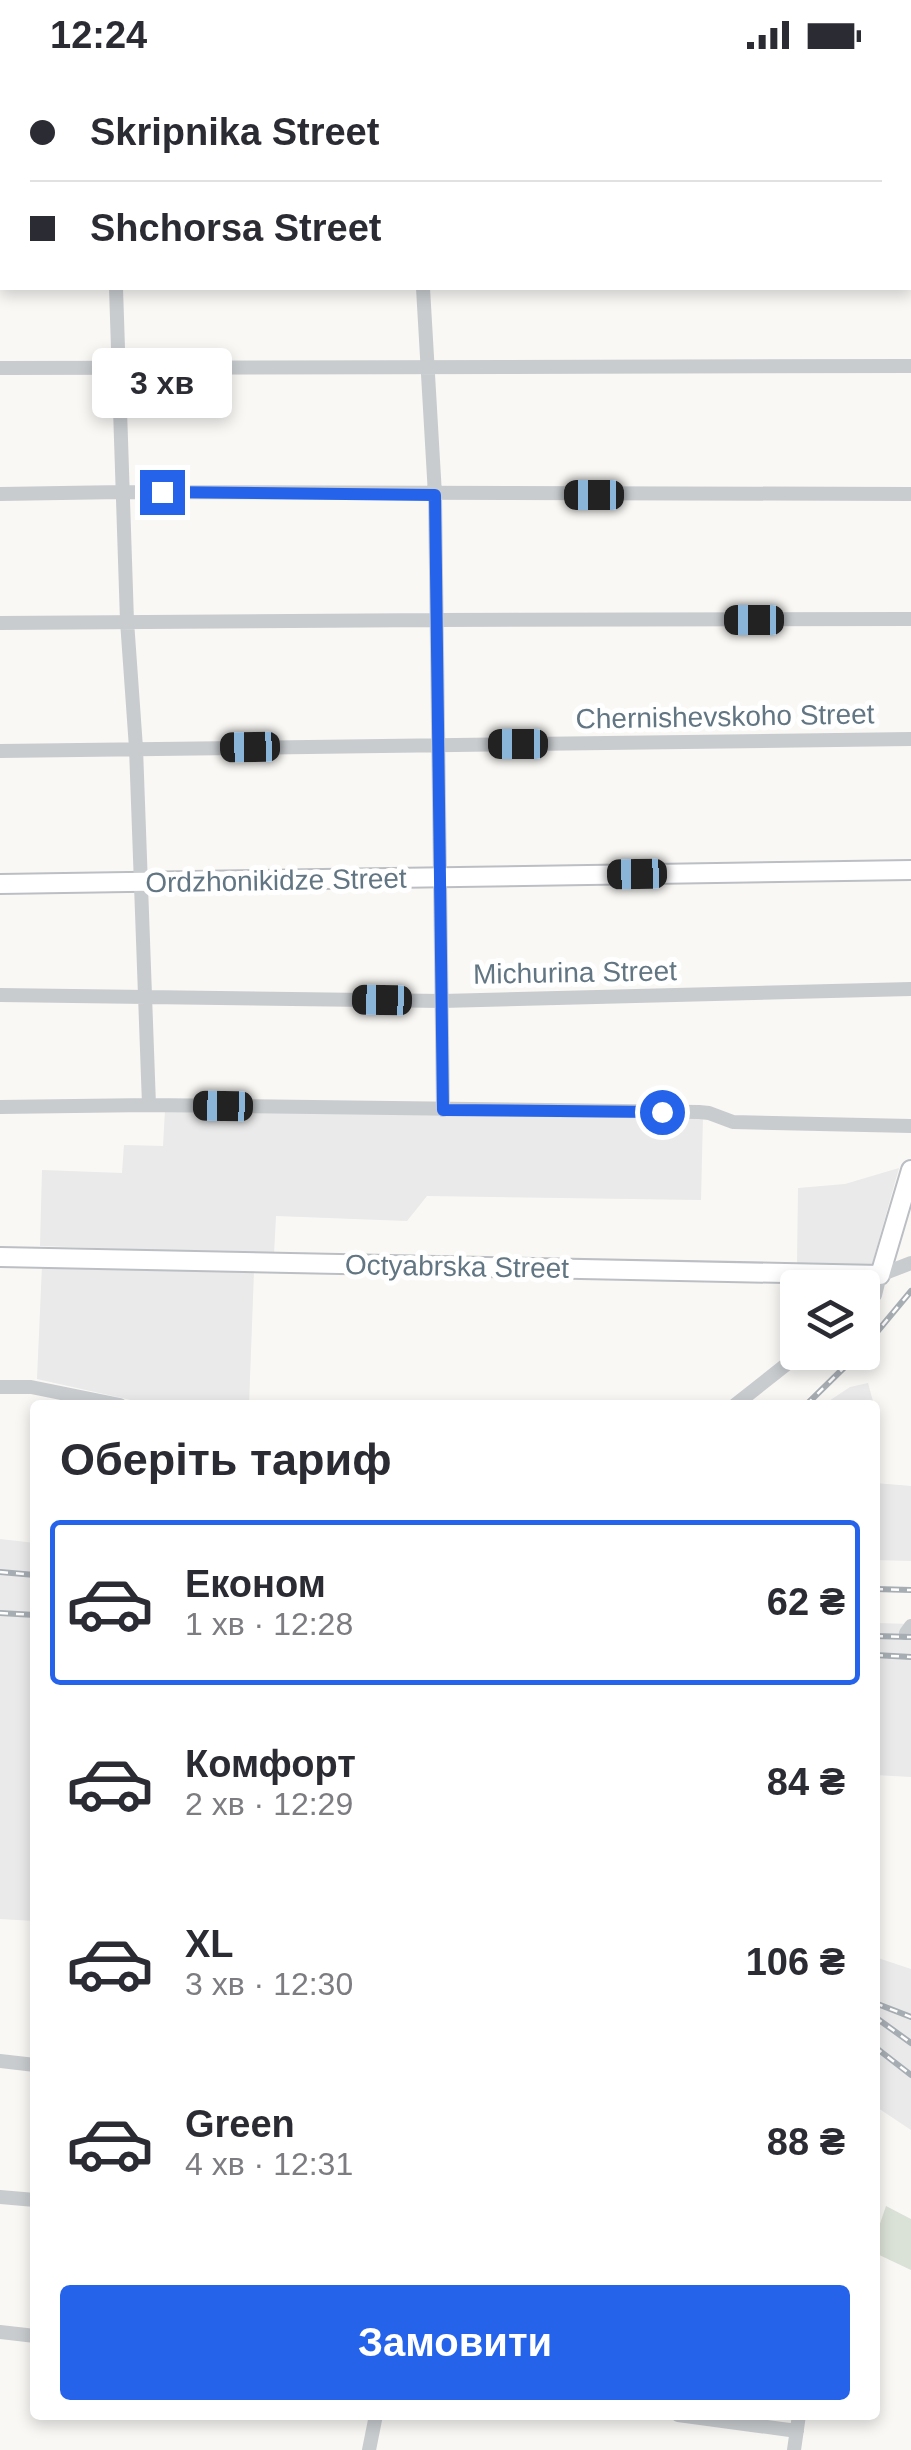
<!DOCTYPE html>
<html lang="uk">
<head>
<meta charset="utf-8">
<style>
	body { margin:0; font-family:Arial,sans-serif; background:#f7f7f7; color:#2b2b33; height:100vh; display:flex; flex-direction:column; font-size:38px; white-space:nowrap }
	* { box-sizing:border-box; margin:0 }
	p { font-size:32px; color:#7c7c81 }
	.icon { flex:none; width:55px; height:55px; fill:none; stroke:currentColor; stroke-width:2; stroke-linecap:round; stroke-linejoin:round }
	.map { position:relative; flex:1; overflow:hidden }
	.details { position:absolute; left:30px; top:1330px; width:850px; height:1020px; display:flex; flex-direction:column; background:#fff; border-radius:10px; box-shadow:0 5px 15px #0003 }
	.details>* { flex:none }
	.guide { position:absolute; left:0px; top:0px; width:912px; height:220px; box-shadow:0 5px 15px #0003; display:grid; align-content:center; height:220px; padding:0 30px; background:#fff }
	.tools { position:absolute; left:780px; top:1200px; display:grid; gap:20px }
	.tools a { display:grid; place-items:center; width:100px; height:100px; border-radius:10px; background:#fff; box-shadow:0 5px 15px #0003; font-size:50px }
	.end { position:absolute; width:45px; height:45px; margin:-22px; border:12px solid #2563eb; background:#fff; box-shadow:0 0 0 5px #fff }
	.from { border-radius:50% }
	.bubble { position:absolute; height:70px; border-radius:10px; background:#fff; box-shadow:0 5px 15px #0003; font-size:32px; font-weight:800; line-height:70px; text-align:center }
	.car { position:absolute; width:30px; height:60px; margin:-30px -15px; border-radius:12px; box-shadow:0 0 8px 2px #0007; background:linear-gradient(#222 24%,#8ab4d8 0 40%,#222 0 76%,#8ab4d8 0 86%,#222 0) }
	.guide b { display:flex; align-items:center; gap:35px; height:95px; font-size:38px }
	.guide b+b { border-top:2px solid #e1e1e2 }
	.guide i { width:25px; height:25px; background:#2b2b33 }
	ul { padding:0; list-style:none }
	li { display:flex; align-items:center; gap:30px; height:165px; margin:0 20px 15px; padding:0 10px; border:5px solid transparent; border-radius:10px }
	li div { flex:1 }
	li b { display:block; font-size:38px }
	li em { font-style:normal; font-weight:800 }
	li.current { border-color:#2563eb }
	li>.icon { width:90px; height:90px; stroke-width:1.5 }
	h2 { padding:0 30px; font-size:45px; line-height:120px }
	.button { display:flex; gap:20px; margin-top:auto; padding:20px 30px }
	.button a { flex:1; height:115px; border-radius:10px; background:#2563eb; color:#fff; font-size:40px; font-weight:800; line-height:115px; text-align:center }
	.status { display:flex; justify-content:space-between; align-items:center; height:70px; padding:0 50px; background:#fff; direction:ltr }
	.status svg { height:28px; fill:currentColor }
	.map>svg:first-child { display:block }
	.built { fill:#e9eae9 }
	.green { fill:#dae1d6 }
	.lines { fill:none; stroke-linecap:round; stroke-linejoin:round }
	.major-casing { stroke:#bbbfc3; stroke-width:22 }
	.minor { stroke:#c8cccf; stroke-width:14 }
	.major { stroke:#fff; stroke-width:18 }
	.rail-casing { stroke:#a6adb3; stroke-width:6 }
	.rail { stroke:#fff; stroke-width:2.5; stroke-dasharray:8; stroke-linecap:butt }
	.route { stroke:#2563eb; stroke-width:12 }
	.labels { text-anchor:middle; stroke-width:10; stroke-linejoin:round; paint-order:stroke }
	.street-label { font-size:28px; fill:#617583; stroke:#fff }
</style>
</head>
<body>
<div class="status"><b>12:24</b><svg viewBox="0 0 49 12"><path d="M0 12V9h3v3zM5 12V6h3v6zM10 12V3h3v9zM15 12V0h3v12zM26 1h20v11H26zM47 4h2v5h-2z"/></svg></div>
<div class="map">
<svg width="911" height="2380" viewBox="0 0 911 2380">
	<rect width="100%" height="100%" fill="#f9f8f5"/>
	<path class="built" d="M165 1040 703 1045 701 1130 427 1126 407 1151 276 1146 274 1184 40 1176 42 1100 122 1103 124 1075 163 1076Z
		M899 1098 871 1198 797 1197 798 1118 845 1114Z
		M42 1196 254 1201 249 1335 144 1333 37 1309Z
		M868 1313 874 1335H823L850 1317Z
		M875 1413 911 1416V1491L875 1490Z
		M0 1469 35 1473V1851L0 1849Z
		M875 1553 911 1554V1707L875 1705Z
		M875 1887 911 1899V2060L875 2036Z"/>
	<path class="green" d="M886 2136 911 2149V2200L875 2183V2168Z"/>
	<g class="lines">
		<g class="major-casing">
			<path id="major" d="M0 814 911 800
				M0 1187 880 1205 911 1100"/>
		</g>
		<path class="minor" d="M111 0V2
			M794 2 797 0
			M0 28H2
			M910 153H911
			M0 168H2
			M116 218 127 551 136 678 149 1035
			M423 218 435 425 443 1040
			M0 298 911 296
			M0 424 123 422 911 424
			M0 553 438 550 911 549
			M0 681 911 669
			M0 925 442 931 911 919
			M0 1037 149 1035 699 1042 709 1043 733 1052 911 1056
			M862 1235 875 1225 880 1205 911 1193
			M0 1317H31L120 1335
			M735 1335 802 1282
			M906 1563 911 1556
			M0 1991 35 1995
			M0 2127 35 2130
			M0 2262 35 2266
			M678 2345 797 2361
			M369 2380 376 2345
			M794 2380 799 2345"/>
		<use href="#major" class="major"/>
		<g class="rail-casing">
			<path id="rail" d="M862 1280 911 1221
				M806 1335 860 1282
				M875 1452H876
				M0 1502 35 1505
				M875 1519 911 1520
				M0 1543 35 1545
				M875 1566 911 1567
				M875 1585 911 1587
				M875 1933 911 1947
				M875 1947 911 1973
				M875 1977 911 2005"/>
		</g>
		<use href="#rail" class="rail"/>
	</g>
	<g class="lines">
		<path class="route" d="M162 422 435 425 443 1040 662 1042"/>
	</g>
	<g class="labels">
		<g class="street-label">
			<text transform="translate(725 646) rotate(-1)" y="10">Chernishevskoho Street</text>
			<text transform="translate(276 810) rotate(-1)" y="10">Ordzhonikidze Street</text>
			<text transform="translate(575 902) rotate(-1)" y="10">Michurina Street</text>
			<text transform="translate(457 1196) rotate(1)" y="10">Octyabrska Street</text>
		</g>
	</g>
</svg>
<div class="tools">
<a><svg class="icon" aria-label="layers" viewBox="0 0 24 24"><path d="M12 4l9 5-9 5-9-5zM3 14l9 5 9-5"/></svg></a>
</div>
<i class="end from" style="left:662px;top:1042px"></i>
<i class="end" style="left:162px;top:422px"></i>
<div class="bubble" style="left:92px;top:278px;width:140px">3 хв</div>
<i class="car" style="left:594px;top:425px;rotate:270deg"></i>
<i class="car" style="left:754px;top:550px;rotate:270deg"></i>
<i class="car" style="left:518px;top:674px;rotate:270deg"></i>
<i class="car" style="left:250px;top:677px;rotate:269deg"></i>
<i class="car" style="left:637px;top:804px;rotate:269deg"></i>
<i class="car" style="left:382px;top:930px;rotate:271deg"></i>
<i class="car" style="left:223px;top:1036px;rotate:271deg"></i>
<div class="guide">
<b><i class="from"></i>Skripnika Street</b>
<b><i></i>Shchorsa Street</b>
</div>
<section class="details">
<h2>Оберіть тариф</h2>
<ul>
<li class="current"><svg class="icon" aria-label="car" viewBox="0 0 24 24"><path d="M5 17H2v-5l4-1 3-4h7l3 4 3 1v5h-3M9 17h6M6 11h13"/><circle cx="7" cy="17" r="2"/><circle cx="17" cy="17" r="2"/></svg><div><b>Економ</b><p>1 хв · 12:28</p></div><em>62 ₴</em></li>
<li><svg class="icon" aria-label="car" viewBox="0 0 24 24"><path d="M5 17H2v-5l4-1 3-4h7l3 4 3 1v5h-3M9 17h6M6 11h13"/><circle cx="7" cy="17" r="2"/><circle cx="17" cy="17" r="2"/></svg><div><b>Комфорт</b><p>2 хв · 12:29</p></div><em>84 ₴</em></li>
<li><svg class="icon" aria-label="car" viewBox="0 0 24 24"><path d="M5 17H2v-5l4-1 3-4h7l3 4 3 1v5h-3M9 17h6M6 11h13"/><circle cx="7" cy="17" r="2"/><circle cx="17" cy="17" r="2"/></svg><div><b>XL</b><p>3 хв · 12:30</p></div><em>106 ₴</em></li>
<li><svg class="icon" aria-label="car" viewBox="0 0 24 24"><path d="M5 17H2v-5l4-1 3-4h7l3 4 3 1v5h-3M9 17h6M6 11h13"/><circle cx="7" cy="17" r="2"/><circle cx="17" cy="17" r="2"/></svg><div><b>Green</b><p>4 хв · 12:31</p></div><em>88 ₴</em></li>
</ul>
<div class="button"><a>Замовити</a></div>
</section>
</div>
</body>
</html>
